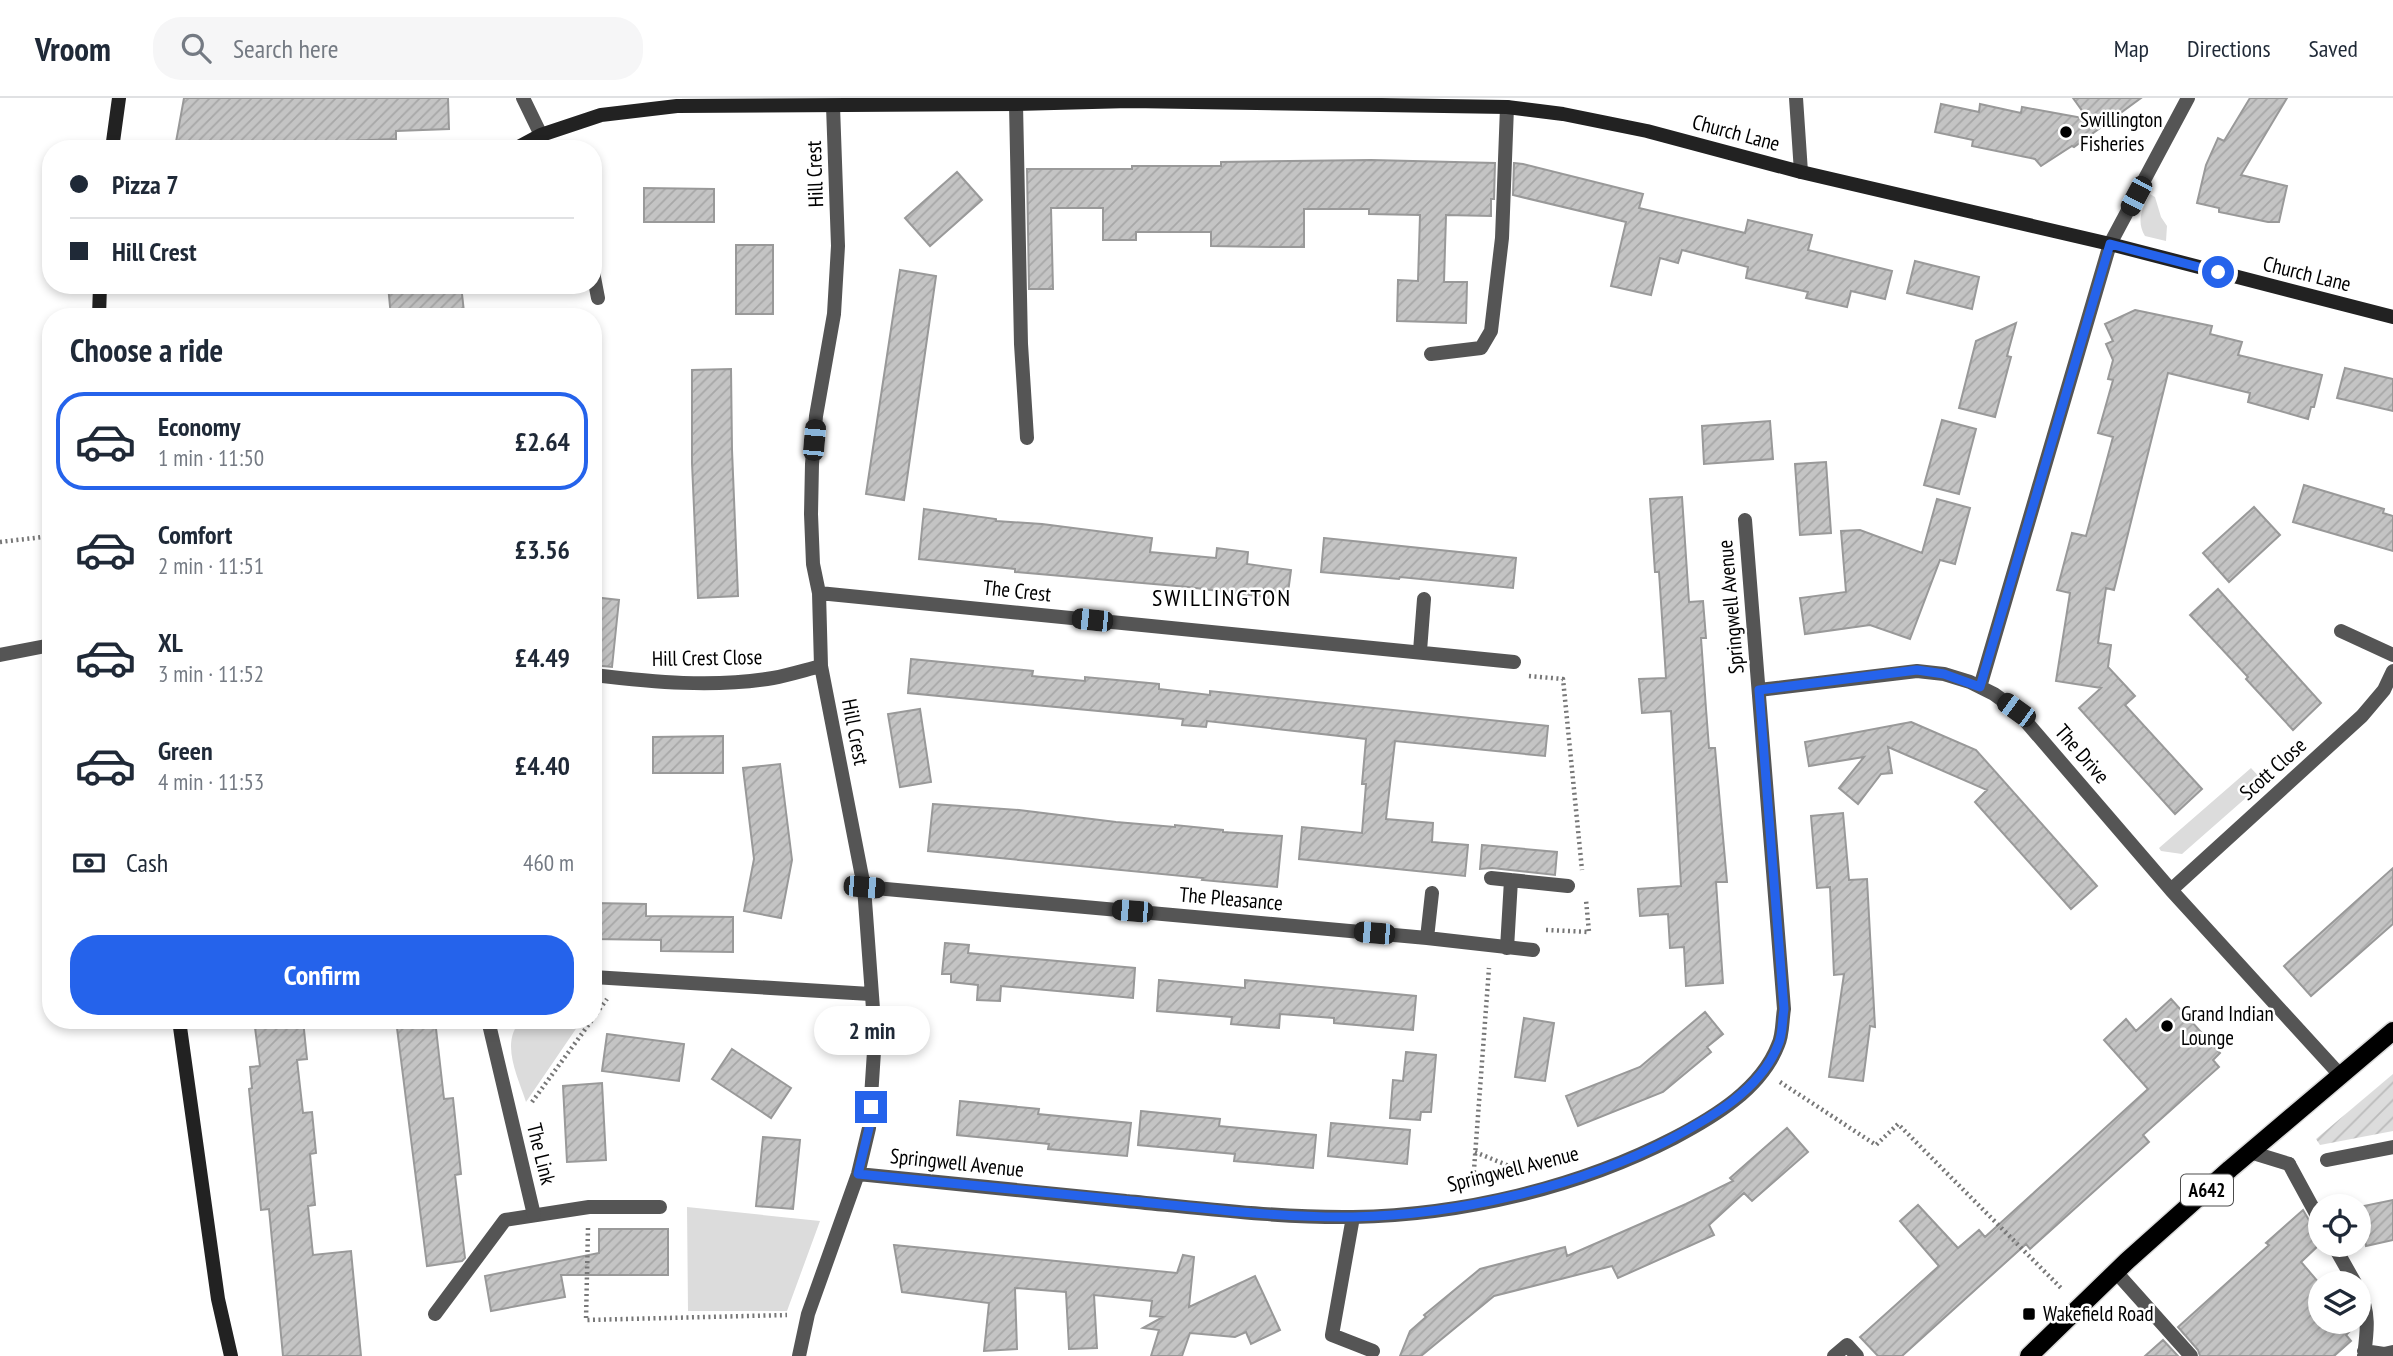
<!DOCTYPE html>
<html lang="en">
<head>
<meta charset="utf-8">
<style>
	body { margin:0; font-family:"PT Sans Narrow",sans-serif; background:#f6f6f7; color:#1f2937; height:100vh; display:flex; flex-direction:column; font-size:26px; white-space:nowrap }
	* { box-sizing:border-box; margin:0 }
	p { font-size:23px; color:#747a83 }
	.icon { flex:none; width:38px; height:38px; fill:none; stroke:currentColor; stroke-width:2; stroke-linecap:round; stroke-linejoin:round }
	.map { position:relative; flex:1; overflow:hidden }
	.panel { position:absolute; left:42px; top:210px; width:560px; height:721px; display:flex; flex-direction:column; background:#fff; border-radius:28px; box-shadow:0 4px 10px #0003 }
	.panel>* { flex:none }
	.guide { position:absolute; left:42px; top:42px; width:560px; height:154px; border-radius:28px; box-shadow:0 4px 10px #0003; display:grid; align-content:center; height:154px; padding:0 28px; background:#fff }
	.buttons { position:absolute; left:2308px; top:1096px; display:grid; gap:14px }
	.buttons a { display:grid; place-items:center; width:63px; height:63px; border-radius:50%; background:#fff; box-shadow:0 4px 10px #0003; font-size:35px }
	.end { position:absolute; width:32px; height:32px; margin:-16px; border:9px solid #2563eb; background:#fff; box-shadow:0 0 0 4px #fff }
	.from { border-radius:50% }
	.bubble { position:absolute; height:49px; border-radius:24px; background:#fff; box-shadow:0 4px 10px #0003; font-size:23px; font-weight:700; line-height:49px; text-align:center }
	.car { position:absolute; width:21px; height:42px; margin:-21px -10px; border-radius:9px; box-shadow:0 0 5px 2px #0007; background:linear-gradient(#222 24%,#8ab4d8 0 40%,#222 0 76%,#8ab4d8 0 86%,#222 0) }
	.guide b { display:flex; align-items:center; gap:24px; height:66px; font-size:26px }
	.guide b+b { border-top:2px solid #e0e1e3 }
	.guide i { width:18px; height:18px; background:#1f2937 }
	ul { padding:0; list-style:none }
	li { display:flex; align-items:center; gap:21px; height:98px; margin:0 14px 10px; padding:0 14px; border:4px solid transparent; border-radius:28px }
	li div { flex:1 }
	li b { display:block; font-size:26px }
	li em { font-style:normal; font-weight:700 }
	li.on { border-color:#2563eb }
	li>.icon { width:63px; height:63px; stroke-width:1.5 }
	h2 { padding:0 28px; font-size:32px; line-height:84px }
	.pay { display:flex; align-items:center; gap:18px; height:77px; padding:0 28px; font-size:26px }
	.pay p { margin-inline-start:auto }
	.cta { display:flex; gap:14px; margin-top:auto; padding:14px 28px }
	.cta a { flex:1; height:80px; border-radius:28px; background:#2563eb; color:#fff; font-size:28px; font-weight:700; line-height:80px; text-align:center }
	header { display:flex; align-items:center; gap:42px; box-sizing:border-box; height:98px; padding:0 35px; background:#fff; border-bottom:2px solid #e0e1e3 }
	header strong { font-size:33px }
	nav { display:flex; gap:38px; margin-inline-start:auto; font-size:24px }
	.search { width:490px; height:63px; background:#f6f6f7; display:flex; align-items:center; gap:18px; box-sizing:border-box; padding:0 24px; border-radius:28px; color:#747a83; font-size:26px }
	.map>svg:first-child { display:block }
	.grass { fill:#dcdcdc }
	.garden { fill:url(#garden-furrows) }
	.building { fill:url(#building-hatch); stroke:#999; stroke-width:2 }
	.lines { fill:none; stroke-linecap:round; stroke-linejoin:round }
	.primary-casing { stroke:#dbdbdb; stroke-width:21 }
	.path { stroke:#777; stroke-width:4.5; stroke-dasharray:2 3.5; stroke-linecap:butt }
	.lane { stroke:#555; stroke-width:14 }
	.street { stroke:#555; stroke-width:14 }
	.secondary { stroke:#222; stroke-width:14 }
	.primary { stroke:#000; stroke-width:18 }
	.route { stroke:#2563eb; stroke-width:9 }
	.poi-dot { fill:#000; stroke:#fff; stroke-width:2.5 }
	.labels { text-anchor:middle; stroke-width:5; stroke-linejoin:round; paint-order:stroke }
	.shield { fill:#fff; stroke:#4c4c4c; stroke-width:2 }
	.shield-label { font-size:19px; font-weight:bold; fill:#000 }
	.poi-label { font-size:21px; fill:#000; stroke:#fff; text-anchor:start }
	.street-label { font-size:21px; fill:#000; stroke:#fff }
	.quarter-label { font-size:24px; letter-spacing:2px; fill:#000; stroke:#fff }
</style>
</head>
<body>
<header>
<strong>Vroom</strong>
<div class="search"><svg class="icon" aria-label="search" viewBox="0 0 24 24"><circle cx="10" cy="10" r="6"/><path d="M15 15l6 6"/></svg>Search here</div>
<nav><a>Map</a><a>Directions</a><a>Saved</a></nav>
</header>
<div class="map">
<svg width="2393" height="1258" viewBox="0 0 2393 1258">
	<defs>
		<pattern id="garden-furrows" width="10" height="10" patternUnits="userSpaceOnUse" patternTransform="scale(1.75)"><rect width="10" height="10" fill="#dcdcdc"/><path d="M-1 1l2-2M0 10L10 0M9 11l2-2" fill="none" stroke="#bbb"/></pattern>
		<pattern id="building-hatch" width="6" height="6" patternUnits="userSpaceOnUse" patternTransform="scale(1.75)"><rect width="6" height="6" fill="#c4c4c4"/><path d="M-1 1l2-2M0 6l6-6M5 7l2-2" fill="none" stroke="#a7a7a7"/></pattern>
	</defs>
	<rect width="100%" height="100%" fill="#fff"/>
	<path class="grass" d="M2150 96 2155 99 2161 119 2167 128 2166 143 2145 138C2136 123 2142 111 2150 96Z
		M2251 670 2264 684 2182 756 2161 753 2159 750Z
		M522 922H582L526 1004C518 979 499 943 522 922Z
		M687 1109 820 1123 787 1213H688Z"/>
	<path class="garden" d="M2393 976V1033L2320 1047 2316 1041Z"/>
	<path class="building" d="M184 0H448L449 31 396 33V41L345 43V50L216 51 176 44Z
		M2073 0H2141L2074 49 2072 48 2041 68 2035 61 1972 48 1973 42 1935 34 1941 6 1979 14 1980 6 2021 15 2022 9 2088 21Z
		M2250 0H2287L2241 77 2287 88 2279 124H2268L2219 114V110L2197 105 2206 67 2218 40 2224 43Z
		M1371 62 1495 65 1494 101H1491V118L1446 117 1444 184H1467L1466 225 1397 223 1398 182 1418 183 1420 117 1369 116V111H1304V149H1270L1211 148V134H1136V142H1103V110H1051L1053 191H1029L1027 71H1132V68H1221V64Z
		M1514 65 1523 66 1643 96 1639 110 1745 135 1748 122 1812 137 1808 152 1892 173 1885 201 1851 193 1847 209 1806 200 1808 194 1746 180 1748 169 1682 152 1678 165 1660 160 1651 197 1611 188 1626 124 1513 97Z
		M957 74 982 102 930 148 905 120Z
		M644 90 714 91V124H644Z
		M736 147H773V216H736Z
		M1915 163 1979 179 1972 211 1907 195Z
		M900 172 936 178 904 402 866 396Z
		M388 187H461L464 214 391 219Z
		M2135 212 2212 228 2210 236 2242 244 2238 257 2322 277 2314 309H2311L2308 321 2248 304 2250 295 2168 275 2114 492 2106 490 2098 545 2111 547 2108 569 2135 598 2125 607 2202 691 2175 716 2079 610 2101 590 2056 583 2070 495 2057 492 2072 435 2086 438 2113 339 2098 335 2113 282 2108 281 2113 262 2106 246 2113 243 2105 226Z
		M2016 225 2007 258 2011 259 1995 319 1959 310 1976 243Z
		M2345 270 2393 281V313L2337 300Z
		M731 271 732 352 738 498 698 500 692 365V272Z
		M1942 322 1976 331 1959 396 1924 387Z
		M1770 323 1773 361 1704 366 1702 328Z
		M1826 364 1831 435 1800 437 1795 366Z
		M2304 387 2384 411 2383 415 2393 418V453L2293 424Z
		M1682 399 1689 504 1703 503 1706 540H1701L1706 611 1709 650H1715L1727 784H1716L1723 885 1686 888 1684 849 1670 850 1668 816 1640 818 1638 791 1681 788 1671 613 1642 615 1639 581 1666 580 1659 474H1655L1650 401Z
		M1937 401 1970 410 1955 466 1940 462 1910 541 1870 527 1805 536 1800 500 1846 494 1841 433 1860 432 1922 455Z
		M2254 409 2280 437 2229 484 2203 455Z
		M924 411 996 421V423L1042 426 1152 440 1150 454 1216 460 1217 450 1248 454 1247 466 1291 472 1287 502 1188 489 1015 474V471L919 461Z
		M1324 440 1516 460 1513 490 1400 479 1399 481 1321 474Z
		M2218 491 2321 605 2293 632 2246 581 2248 579 2190 517Z
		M593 499 619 502 612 569 593 567Z
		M911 561 1033 573 1032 578 1085 583V579L1159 586V591L1210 597V593L1548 628 1545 658 1395 643 1386 721 1433 725 1432 744 1468 747 1465 778 1299 761 1302 729 1362 735 1366 686H1362L1366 641 1207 623 1206 629 1182 627 1183 621 908 595Z
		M920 611 931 684 900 689 888 616Z
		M1911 624 1976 652 2097 788 2071 811 1975 704 1987 692 1888 649 1892 675 1881 676 1858 706 1839 690 1864 659 1809 668 1805 644Z
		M723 638V675H653V639Z
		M780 666 792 762 781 820 744 813 754 761 743 670Z
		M933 706 1019 712 1116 724 1175 729V727L1223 732V734L1282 738 1277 789 1202 782 1203 780 928 753Z
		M1843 715 1849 782 1867 781 1875 929 1870 928 1863 983 1829 979 1844 876 1834 877 1830 789 1817 790 1811 718Z
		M1482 747 1557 754 1555 777 1492 770 1480 771Z
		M2393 770V826L2311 898 2284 868Z
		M593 805 646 806V818L733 819V854L661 853V842L593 841Z
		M945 845 969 847 968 855 1135 870 1133 900 1001 888 1000 903 977 902 978 887 951 884V876H942Z
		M1159 882 1245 890V882L1416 898 1413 932 1334 925V920L1280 916 1279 930 1231 926 1232 919 1157 913Z
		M2171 901 2220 955 2213 962 2219 969 2143 1037 2149 1044 2030 1151 2026 1146 1902 1258H1878L1860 1239 1939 1168 1900 1123 1918 1107 1958 1150 1979 1132 1985 1139 2148 991 2104 942 2126 921 2136 933Z
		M1705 914 1723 936 1707 949 1711 954 1663 994 1578 1028 1566 998 1640 969Z
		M1524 920 1554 925 1545 983 1515 979Z
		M254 922H303L307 961 297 962 303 1015 312 1014 316 1055 310 1056 315 1107 308 1108 313 1157 351 1153 361 1258H283L269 1111 261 1112 249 991 252 990 250 969 260 968Z
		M396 922H435L444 1001 453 1000 461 1076 455 1077 465 1160 462 1163 427 1168Z
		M607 936 684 946 679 983 602 973Z
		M732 951 791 990 771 1020 712 981Z
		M1406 954 1436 957 1431 1014H1421L1420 1022 1390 1020 1393 982 1403 983Z
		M602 985 606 1062 567 1064 563 988Z
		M960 1003 1039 1011 1038 1016 1131 1025 1127 1058 1048 1051 1049 1046 957 1037Z
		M1141 1013 1220 1021 1219 1028 1316 1037 1313 1070 1234 1063 1235 1056 1138 1047Z
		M1331 1025 1410 1032 1407 1066 1328 1058Z
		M1787 1030 1808 1054 1752 1103 1744 1095 1709 1127 1714 1137 1618 1180 1612 1168 1494 1198 1421 1258H1400L1410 1233 1426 1219 1424 1217 1480 1171 1565 1149 1567 1158 1686 1106 1733 1083 1730 1080Z
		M763 1039 800 1042 793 1111 756 1108Z
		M2393 1102V1142L2366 1148 2359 1109Z
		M2303 1112 2320 1141V1146L2301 1164 2320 1186V1223H2357V1226L2346 1237 2351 1243 2334 1258H2200L2198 1252 2178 1229 2269 1147 2266 1145Z
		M599 1131H668V1177H561L565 1199 491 1213 485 1178 599 1155Z
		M894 1147 1177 1175 1183 1157 1194 1159 1189 1209 1255 1178 1280 1232 1251 1246 1246 1234 1235 1239 1190 1235 1182 1258H1151L1159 1232 1143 1230 1163 1219 1150 1218 1152 1203 1094 1197 1097 1250 1069 1251 1066 1194 1015 1190 1017 1251 984 1253 989 1205 902 1194Z
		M2163 1242 2178 1258H2145Z"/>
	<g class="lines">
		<g class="primary-casing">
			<path id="primary" d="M2029 1258 2127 1163 2230 1071 2393 933"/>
		</g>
		<path class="path" d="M0 444 51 438
			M1529 578 1563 581 1582 772
			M1546 832 1589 834 1586 802
			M593 920 607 901
			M1780 984 1876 1047 1898 1026 2063 1192
			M532 1004 592 922
			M1475 1054 1519 1072
			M1473 1085 1489 870
			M588 1130 586 1222 787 1217"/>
		<path class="lane" d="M1016 6 1021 246 1027 340
			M593 174 598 200
			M1431 256 1481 250 1491 233 1502 140 1507 9
			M0 557 51 547
			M1491 780 1568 788
			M1507 850 1511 782
			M2289 1066 2320 1123
			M1353 1119 1332 1237 1373 1253
			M2333 1146 2355 1185
			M2116 1174 2191 1258
			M2359 1193C2370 1215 2367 1234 2364 1258
			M435 1216 505 1122 589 1109H660
			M2364 1253 2384 1256 2393 1254
			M1834 1258 1847 1247 1857 1258"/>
		<path class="street" d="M523 0 541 37
			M1796 0 1801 74
			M819 495 1514 564
			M2341 533 2393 557
			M1420 553 1424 501
			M593 577C653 584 713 590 773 580 789 577 805 572 821 568
			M1980 589 2110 146 2188 0
			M1759 592 1917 573 1944 576 1970 584 1994 596 2016 612 2171 792 2341 978
			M864 789 1427 840 1533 852
			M2171 792 2362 618 2384 592 2393 573
			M1427 840 1432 795
			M593 879 870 896
			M488 922 534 1117
			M2250 1054 2289 1066
			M2327 1062 2393 1049
			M858 1076C948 1085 1037 1094 1126 1103 1201 1110 1277 1120 1353 1119 1462 1117 1577 1090 1674 1040 1714 1019 1761 991 1778 947 1783 937 1782 922 1784 911L1745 422
			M799 1258 808 1216 858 1076 869 1030 875 938 864 789 821 568 819 495 813 466 811 416 812 366 816 318 834 216 838 148 833 8"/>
		<path class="secondary" d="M112 51 119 0
			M515 51 541 37 601 17 677 8 1016 6 1130 3 1507 9 1563 16 1647 33 1801 74 2110 146 2393 219
			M99 219 100 187
			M179 922 218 1201 231 1258"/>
		<use href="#primary" class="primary"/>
	</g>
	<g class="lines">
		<path class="route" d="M871 1009 869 1030 858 1076C953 1085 1047 1095 1142 1104 1212 1111 1283 1120 1353 1119 1456 1117 1578 1089 1669 1042 1710 1020 1760 993 1778 947 1783 937 1782 922 1784 911L1759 592 1917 572 1944 576 1980 589 2110 146 2218 174"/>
	</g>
	<g class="poi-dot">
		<circle cx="2066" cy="34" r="7"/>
		<circle cx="2167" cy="928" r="7"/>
		<rect x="2022" y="1209" width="14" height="14" rx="3.5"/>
	</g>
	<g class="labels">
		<rect class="shield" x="2181" y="1076.5" width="52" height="31" rx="5"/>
		<g class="shield-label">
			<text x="2207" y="1099">A642</text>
		</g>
		<g class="poi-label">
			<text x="2080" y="29">Swillington<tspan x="2080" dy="24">Fisheries</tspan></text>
			<text x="2181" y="923">Grand Indian<tspan x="2181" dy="24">Lounge</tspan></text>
			<text x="2043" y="1223">Wakefield Road</text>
		</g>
		<g class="street-label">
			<text transform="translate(1736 35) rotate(15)" y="7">Church Lane</text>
			<text transform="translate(815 76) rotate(-92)" y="7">Hill Crest</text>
			<text transform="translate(2307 176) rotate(14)" y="7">Church Lane</text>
			<text transform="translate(1017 493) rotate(6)" y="7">The Crest</text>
			<text transform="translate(1731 509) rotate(-95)" y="7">Springwell Avenue</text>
			<text transform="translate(707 560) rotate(-1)" y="7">Hill Crest Close</text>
			<text transform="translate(855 634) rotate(79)" y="7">Hill Crest</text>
			<text transform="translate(2082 656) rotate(49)" y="7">The Drive</text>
			<text transform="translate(2273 671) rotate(-42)" y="7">Scott Close</text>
			<text transform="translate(1231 801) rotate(5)" y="7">The Pleasance</text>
			<text transform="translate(541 1056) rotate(76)" y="7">The Link</text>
			<text transform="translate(957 1065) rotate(6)" y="7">Springwell Avenue</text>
			<text transform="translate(1513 1071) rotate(-14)" y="7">Springwell Avenue</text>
		</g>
		<g class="quarter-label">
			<text x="1222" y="508">SWILLINGTON</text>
		</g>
	</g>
</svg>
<div class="buttons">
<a><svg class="icon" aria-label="locate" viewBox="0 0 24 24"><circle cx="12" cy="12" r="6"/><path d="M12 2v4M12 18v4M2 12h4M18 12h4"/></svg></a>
<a><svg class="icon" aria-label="layers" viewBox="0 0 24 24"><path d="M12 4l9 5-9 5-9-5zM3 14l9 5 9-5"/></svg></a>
</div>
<i class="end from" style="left:2218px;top:174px"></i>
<i class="end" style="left:871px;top:1009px"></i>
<div class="bubble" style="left:814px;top:908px;width:116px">2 min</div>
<i class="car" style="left:2136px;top:98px;rotate:208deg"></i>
<i class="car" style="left:814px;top:342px;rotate:5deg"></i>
<i class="car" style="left:1092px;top:522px;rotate:276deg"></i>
<i class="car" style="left:2016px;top:612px;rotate:306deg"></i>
<i class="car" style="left:864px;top:789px;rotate:95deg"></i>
<i class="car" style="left:1132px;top:813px;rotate:275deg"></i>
<i class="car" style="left:1374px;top:835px;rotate:275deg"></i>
<div class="guide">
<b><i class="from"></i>Pizza 7</b>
<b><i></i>Hill Crest</b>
</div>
<section class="panel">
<h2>Choose a ride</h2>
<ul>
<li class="on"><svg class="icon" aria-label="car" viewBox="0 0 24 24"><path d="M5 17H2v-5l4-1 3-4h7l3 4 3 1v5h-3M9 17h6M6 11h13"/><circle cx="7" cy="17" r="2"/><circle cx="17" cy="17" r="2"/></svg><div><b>Economy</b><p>1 min · 11:50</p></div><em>£2.64</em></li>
<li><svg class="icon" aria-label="car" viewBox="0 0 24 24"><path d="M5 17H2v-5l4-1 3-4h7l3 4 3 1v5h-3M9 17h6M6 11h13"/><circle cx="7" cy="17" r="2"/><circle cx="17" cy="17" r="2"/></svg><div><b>Comfort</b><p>2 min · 11:51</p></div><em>£3.56</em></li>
<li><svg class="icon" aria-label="car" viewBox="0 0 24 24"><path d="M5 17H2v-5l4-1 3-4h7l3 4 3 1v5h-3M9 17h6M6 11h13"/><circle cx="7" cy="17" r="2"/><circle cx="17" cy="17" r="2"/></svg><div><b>XL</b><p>3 min · 11:52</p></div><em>£4.49</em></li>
<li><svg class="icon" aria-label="car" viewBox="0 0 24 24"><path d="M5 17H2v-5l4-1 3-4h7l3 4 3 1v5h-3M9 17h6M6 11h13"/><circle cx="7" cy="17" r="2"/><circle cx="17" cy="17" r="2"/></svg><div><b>Green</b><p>4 min · 11:53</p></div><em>£4.40</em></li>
</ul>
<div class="pay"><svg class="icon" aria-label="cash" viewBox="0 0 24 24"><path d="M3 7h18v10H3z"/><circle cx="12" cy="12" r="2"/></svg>Cash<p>460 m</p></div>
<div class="cta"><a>Confirm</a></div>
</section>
</div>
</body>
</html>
